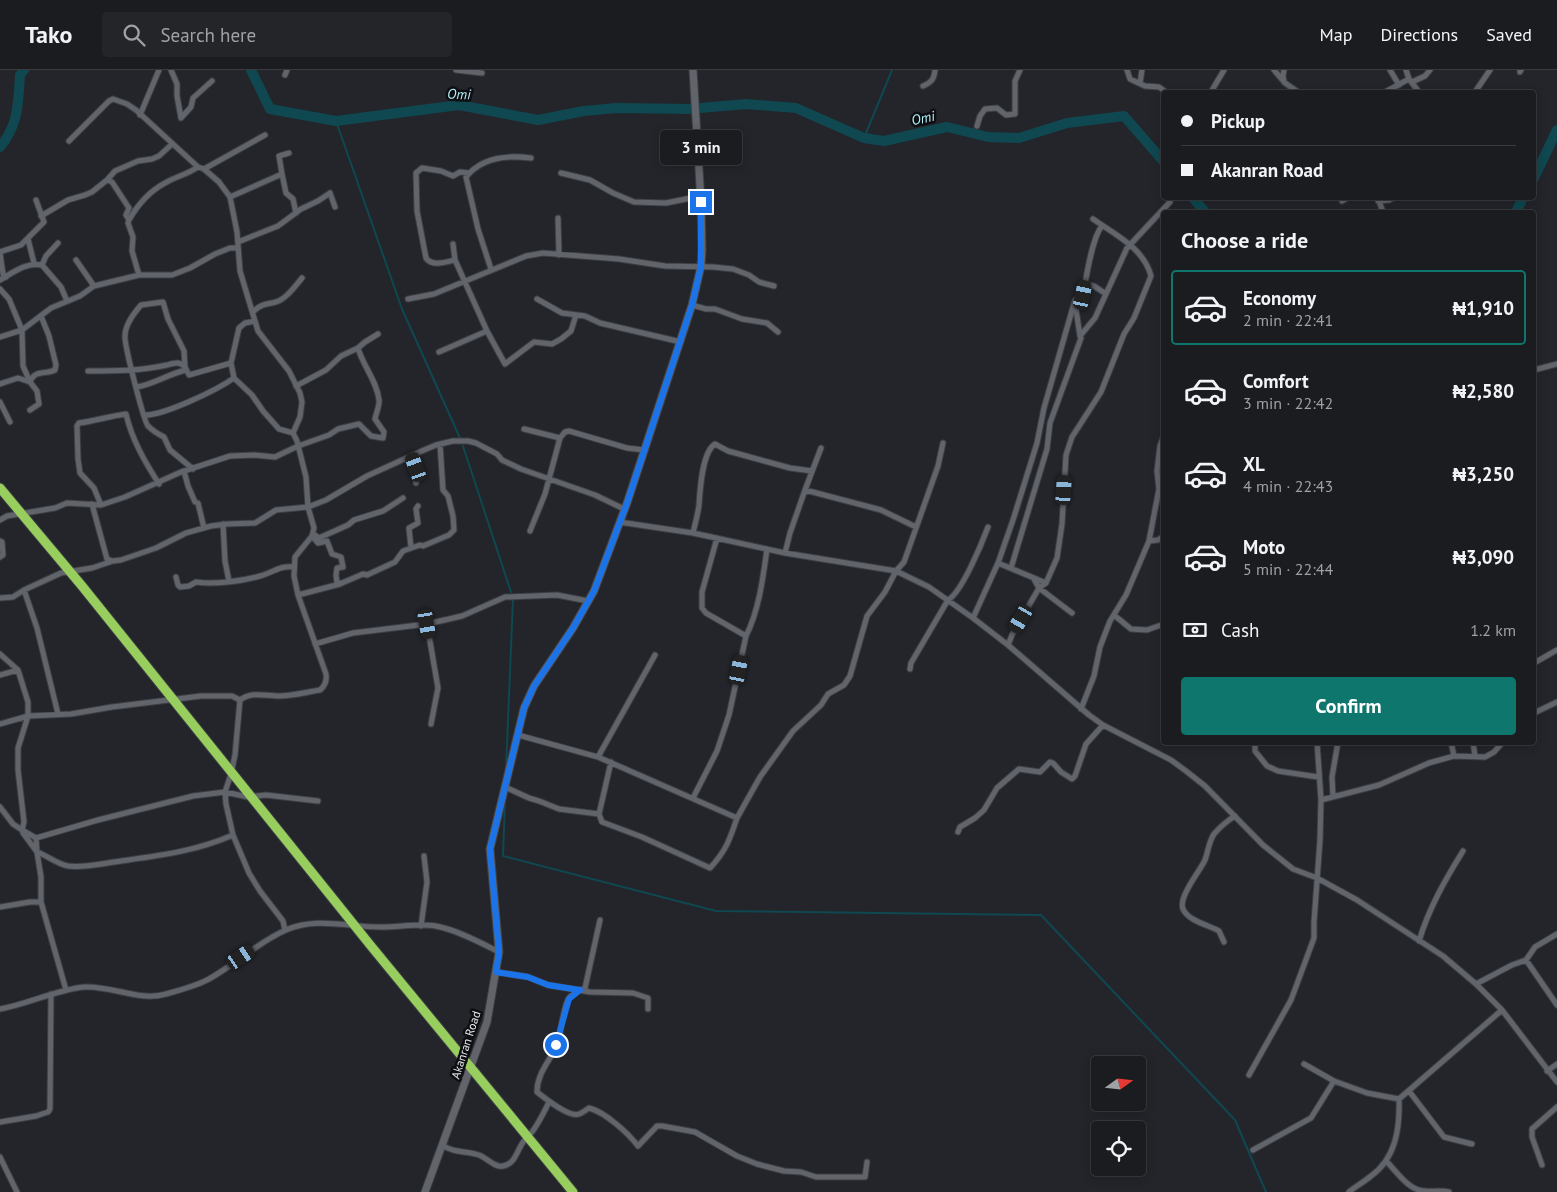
<!DOCTYPE html>
<html lang="en">
<head>
<meta charset="utf-8">
<style>
	body { margin:0; font-family:"PT Sans",sans-serif; background:#232529; color:#f1f3f6; height:100vh; display:flex; flex-direction:column; font-size:19px; white-space:nowrap }
	* { box-sizing:border-box; margin:0 }
	p { font-size:16px; color:#9fa1a5 }
	.icon { flex:none; width:28px; height:28px; fill:none; stroke:currentColor; stroke-width:2; stroke-linecap:round; stroke-linejoin:round }
	.map { position:relative; flex:1; overflow:hidden }
	.details { position:absolute; left:1161px; top:140px; width:375px; height:535px; display:flex; flex-direction:column; background:#1a1c20; border-radius:5px; box-shadow:0 2px 12px #0003,0 0 0 1px #383a3e }
	.details>* { flex:none }
	.guide { position:absolute; left:1161px; top:20px; width:375px; height:110px; border-radius:5px; box-shadow:0 2px 12px #0003,0 0 0 1px #383a3e; display:grid; align-content:center; height:110px; padding:0 20px; background:#1a1c20 }
	.needle { width:32px; rotate:75deg }
	.fabs { position:absolute; left:1091px; top:986px; display:grid; gap:10px }
	.fabs a { display:grid; place-items:center; width:55px; height:55px; border-radius:5px; background:#1a1c20; box-shadow:0 2px 12px #0003,0 0 0 1px #383a3e; font-size:25px }
	.end { position:absolute; width:22px; height:22px; margin:-11px; border:6px solid #1a73e8; background:#fff; box-shadow:0 0 0 2px #fff }
	.from { border-radius:50% }
	.bubble { position:absolute; height:35px; border-radius:5px; background:#1a1c20; box-shadow:0 2px 12px #0003,0 0 0 1px #383a3e; font-size:16px; font-weight:700; line-height:35px; text-align:center }
	.car { position:absolute; width:15px; height:30px; margin:-15px -8px; border-radius:6px; box-shadow:0 0 4px 1px #0007; background:linear-gradient(#222 24%,#8ab4d8 0 40%,#222 0 76%,#8ab4d8 0 86%,#222 0) }
	.guide b { display:flex; align-items:center; gap:18px; height:48px; font-size:19px }
	.guide b+b { border-top:1px solid #383a3e }
	.guide i { width:12px; height:12px; background:#f1f3f6 }
	ul { padding:0; list-style:none }
	li { display:flex; align-items:center; gap:15px; height:75px; margin:0 10px 8px; padding:0 10px; border:2px solid transparent; border-radius:5px }
	li div { flex:1 }
	li b { display:block; font-size:19px }
	li em { font-style:normal; font-weight:700 }
	li.on { border-color:#0f766e }
	li>.icon { width:45px; height:45px; stroke-width:1.5 }
	h2 { padding:0 20px; font-size:22px; line-height:60px }
	.pay { display:flex; align-items:center; gap:12px; height:55px; padding:0 20px; font-size:19px }
	.pay p { margin-inline-start:auto }
	.cta { display:flex; gap:10px; margin-top:auto; padding:10px 20px }
	.cta a { flex:1; height:58px; border-radius:5px; background:#0f766e; color:#fff; font-size:20px; font-weight:700; line-height:58px; text-align:center }
	header { display:flex; align-items:center; gap:30px; box-sizing:border-box; height:70px; padding:0 25px; background:#1a1c20; border-bottom:1px solid #383a3e }
	header strong { font-size:24px }
	nav { display:flex; gap:28px; margin-inline-start:auto; font-size:18px }
	.search { width:350px; height:45px; background:#232529; display:flex; align-items:center; gap:12px; box-sizing:border-box; padding:0 18px; border-radius:5px; color:#9fa1a5; font-size:19px }
	.map>svg:first-child { display:block }
	.lines { fill:none; stroke-linecap:round; stroke-linejoin:round }
	.stream { stroke:#0f4850; stroke-width:2 }
	.river { stroke:#0f4850; stroke-width:10 }
	.street-casing { stroke:#3d3f43; stroke-width:7 }
	.secondary-casing { stroke:#3d3f43; stroke-width:9 }
	.highway-casing { stroke:#3d3f43; stroke-width:11 }
	.street { stroke:#62646c; stroke-width:5 }
	.secondary { stroke:#62646c; stroke-width:7 }
	.highway { stroke:#98ce5d; stroke-width:9 }
	.route { stroke:#1a73e8; stroke-width:6 }
	.labels { text-anchor:middle; stroke-width:5; stroke-linejoin:round; paint-order:stroke }
	.street-label { font-size:12px; fill:#e9ebef; stroke:#0d0e11 }
	.water-label { font-size:14px; font-style:italic; fill:#b5f1fa; stroke:#0d0e11 }
</style>
</head>
<body>
<header>
<strong>Tako</strong>
<div class="search"><svg class="icon" aria-label="search" viewBox="0 0 24 24"><circle cx="10" cy="10" r="6"/><path d="M15 15l6 6"/></svg>Search here</div>
<nav><a>Map</a><a>Directions</a><a>Saved</a></nav>
</header>
<div class="map">
<svg width="1557" height="1122" viewBox="0 0 1557 1122">
	<rect width="100%" height="100%" fill="#23252b"/>
	<g class="lines">
		<path class="stream" d="M336 51 402 239 460 368
			M864 68 892 0
			M463 376 511 522
			M506 699 513 529
			M505 731 503 786 716 841 1041 845 1235 1050 1266 1122"/>
		<path class="river" d="M251 0 270 39 336 51 459 35 538 50 584 41 616 38 691 39
			M700 38 746 34 796 38 864 68 884 71 947 57 988 67 1019 68 1067 53 1124 46 1164 92
			M0 77C19 54 18 33 20 5L24 0
			M1534 108 1557 60
			M1193 128 1205 142
			M1516 142 1523 128"/>
		<g class="street-casing">
			<path id="street" d="M171 0 177 14V26L181 48 191 37 193 28 212 11
				M456 0 482 3
				M1127 0 1130 9 1145 16 1159 17 1166 22
				M1274 0 1285 13 1298 22
				M1284 0 1283 6 1284 12
				M1390 0 1399 15
				M1406 0 1409 9 1419 22
				M1520 0V2L1521 0
				M285 5 287 0
				M1412 12 1425 6 1430 0
				M1140 13 1142 0
				M923 16C932 12 934 9 935 0
				M1211 22 1224 0
				M1385 22 1409 9
				M1475 22 1490 0
				M140 45 159 0
				M977 56 980 46 985 39 997 38 1006 45 1015 44V11L1020 0
				M69 71 109 31 113 29 127 34 136 40 198 97 204 99 219 112 230 127 237 162 240 201 258 261 289 301 300 323 302 332 300 347 293 363 297 371 306 407 308 437 314 458 312 466 295 487 294 506 298 525 326 604C327 611 325 616 320 620 307 622 293 626 279 626 266 626 252 621 240 630L235 685 231 704 225 722 226 734 233 765 249 803 260 821 283 851 285 860
				M204 99 265 65
				M561 103 590 110 613 123 634 132 666 133 691 128 701 132
				M282 104 286 123 293 129 296 143
				M107 110 112 112 129 138 126 145 129 150
				M230 127 282 104 279 86 289 83
				M1378 128 1383 142
				M1342 131 1347 128
				M1378 131 1389 130 1393 128
				M41 146 68 130 85 125 92 122 107 110 115 101 138 91 152 89 159 86 172 74
				M558 148 559 185
				M28 169 34 193
				M238 172 278 156 301 139 318 131 330 123 335 137
				M453 174 455 190 487 261 505 294 534 272 552 274 561 269 571 261 576 245
				M0 182 21 175 44 152 36 130
				M0 183 3 204 6 207
				M76 190 94 216
				M455 190C446 192 432 197 426 188L417 141 416 103 422 98 441 101 453 106 460 102 469 103
				M42 195 46 186 58 173
				M491 199 478 159 466 107C482 87 508 85 531 88
				M139 205 132 181 133 167 128 153 129 150C137 136 150 121 165 113 177 106 186 105 198 97
				M0 210C14 202 26 192 42 195L61 217 67 231
				M1085 214 1094 216 1106 224
				M0 219 9 229 22 260 51 238 80 226 94 216 139 205H172L190 198 215 184 230 178H237
				M408 229 434 224 526 186 543 183 619 189 665 196 713 197 733 199 749 205 759 212 774 216
				M537 229 562 243 585 246 600 253 681 272
				M1075 233 1080 266
				M692 235 706 239H715L742 249 767 253 778 262
				M253 242C264 230 273 236 282 229 290 224 296 215 302 208
				M255 251 245 253 239 258 231 293 234 308 252 325 263 341 279 359 293 363
				M0 267 22 260 23 296 30 312
				M439 282 487 261
				M1534 300 1557 294
				M88 301C114 301 141 301 167 295 174 293 180 291 185 297
				M0 314 18 308 30 312
				M296 316 326 300 341 286 358 278 365 272 378 264
				M137 317C155 314 168 304 186 300
				M0 332 10 352
				M30 340 39 334 37 321 30 312C35 299 45 305 55 300L56 295 49 266 41 246
				M144 345C163 346 217 320 234 308
				M524 359 560 368 565 362 569 361 627 378 644 380
				M412 385C416 394 419 403 416 413
				M193 399 170 380 164 367C158 364 153 361 148 356 144 352 124 274 125 266 125 256 134 243 141 235L163 232 168 249 184 281 185 297 189 305 231 293
				M184 401 188 416 195 432 198 433 204 458
				M805 420 821 378
				M92 434 107 489 113 491 121 490 156 478 186 463 211 456 227 454 255 453 276 440 308 437 326 430 367 406 424 380 436 375 453 371H468L476 373 497 384 502 390 521 399 595 425 624 439
				M101 435 94 418 80 403 78 389 77 356 79 353C95 351 110 346 126 344 132 370 145 392 159 414
				M0 450 7 446 55 438 67 433 101 435 125 427 181 402 230 386 254 385 275 387 298 376 329 365 338 359 359 354 371 366 383 368 384 362 375 349C376 343 380 335 379 330 377 311 363 296 358 278
				M619 452 693 463 785 483 896 501 929 517 973 548 1008 575 1089 645 1103 655 1171 690 1186 701 1205 716 1263 775 1293 799 1317 808 1357 830 1443 886 1476 914 1502 940 1557 1012
				M223 454 225 491 229 511
				M530 461 545 424 560 368
				M693 463C695 454 698 444 699 435 700 420 702 382 715 374L728 381 790 398 812 401
				M312 466 318 473 327 471 332 484 341 487 343 497 337 498 336 505 337 513H342L363 504 367 505 395 492 403 481 420 475 423 476 449 465 454 460 453 446 448 426 443 420 440 374
				M312 466 315 465 319 468 348 455 354 450 383 441 403 428
				M717 468 702 522V538L706 543 746 566
				M0 471 2 472 3 485 0 487
				M1149 471 1158 470 1164 466
				M411 478 409 458 418 453 416 439 418 436
				M785 483 790 463 805 420 881 440 916 457
				M998 493 1046 513
				M1011 498 1047 379 1050 353 1081 268 1080 266 1095 248 1127 178 1170 132
				M176 507 178 515 180 517 189 516 196 512C213 515 242 511 260 506 272 503 280 495 294 497
				M1034 509 1039 518 1072 543
				M24 520 61 503 92 498 113 491
				M298 525 340 514
				M0 528 13 527 24 520 37 558 58 644
				M1114 545 1131 559 1147 560 1164 554
				M973 548 998 493 1013 450 1037 373 1044 338 1075 230 1083 225C1086 209 1092 167 1102 156
				M427 554 438 618 431 654
				M315 574 353 563 427 554 462 546 505 527 557 525 588 531
				M1008 575 1012 565 1039 518 1046 513 1057 488 1062 454 1066 385 1072 367 1101 322 1124 264 1134 248 1151 206C1144 178 1114 164 1093 149
				M0 584 18 600 28 632V646L18 678V700L24 752 22 760 13 754 0 737
				M1534 593 1557 580
				M910 599 911 593 948 530C962 522 982 473 988 457
				M0 605 18 600
				M1081 639 1094 606 1100 577 1110 551 1126 525 1149 471 1159 419 1157 401 1160 376 1164 365
				M1534 643 1557 632
				M0 654 28 646 71 644 112 637 201 626H232L240 630
				M518 665 598 687 737 748 760 707 793 661 821 635 828 624 844 615 850 606 867 546 885 522 896 501 904 492 938 396 943 373
				M1255 672V681L1267 696 1278 701 1318 707
				M1451 672 1454 686
				M1473 672 1475 686
				M598 687 655 585
				M611 692 599 744 602 752 642 767 710 798C726 781 730 769 737 748
				M505 717 529 728 539 731 559 739 599 744
				M1333 727 1332 707 1338 672
				M693 728 717 681 729 645 746 566C759 540 763 508 767 479
				M1321 730 1379 715 1429 693 1454 686 1485 687 1494 682 1503 672
				M22 760 36 768 98 750 193 726 225 722 248 727 266 725 318 731
				M958 762 960 757 975 748 984 740 997 718 1019 699 1040 702 1050 692 1053 693 1061 702 1072 709 1075 706 1086 674 1103 655
				M23 763 37 782 41 807V832
				M36 768 37 782C48 786 57 794 68 796 83 798 100 794 114 792 156 786 194 782 233 765
				M0 837 30 832H41L66 920
				M600 850 585 918C580 920 572 924 569 928 563 937 561 963 557 975 550 991 537 1003 537 1022 545 1028 569 1048 579 1044 582 1043 586 1040 589 1038 605 1042 628 1063 638 1076L657 1056H662L695 1062 737 1086 757 1094 784 1101 801 1102 816 1107H865L867 1092
				M421 856 427 812 424 786
				M1419 871C1429 838 1445 810 1463 781
				M1224 872 1219 861C1209 855 1188 851 1183 839 1178 827 1200 801 1205 790 1208 782 1209 771 1214 764 1220 757 1227 751 1235 746
				M1526 890 1557 935
				M496 902 528 907 548 915 590 922 633 923 648 928V939
				M1476 914 1512 895 1526 890 1535 877 1557 864
				M0 939C29 934 55 920 84 917 111 915 139 932 166 924 181 920 196 916 209 909 236 894 258 872 286 860 317 846 351 858 383 857 403 857 424 852 444 858 463 863 481 873 499 882
				M1304 994 1334 1011 1367 1023 1399 1029 1502 940
				M1547 1001 1557 994
				M1249 1005 1291 930 1314 868V852L1320 770 1321 730 1317 672
				M1409 1021 1444 1067 1472 1074
				M0 1052 36 1046 48 1042 50 1039 51 924
				M442 1075C456 1084 464 1080 479 1085 487 1088 495 1098 503 1096 516 1094 517 1079 524 1071 526 1067 529 1065 532 1062 539 1053 544 1042 549 1032
				M1253 1080 1311 1048 1334 1011
				M0 1087 17 1122
				M1387 1092C1397 1102 1409 1121 1425 1121 1433 1122 1440 1120 1449 1122
				M1542 1095 1532 1067V1059L1557 1037
				M1349 1122C1356 1116 1364 1112 1371 1106 1396 1088 1400 1058 1399 1029"/>
		</g>
		<g class="secondary-casing">
			<path id="secondary" d="M425 1122 487 952 499 882 490 779 524 638 534 616 573 558 594 521 627 433 692 235 701 196 702 180 701 132 693 0"/>
		</g>
		<g class="highway-casing">
			<path id="highway" d="M0 418 82 516 371 876 573 1122"/>
		</g>
		<use href="#street" class="street"/>
		<use href="#secondary" class="secondary"/>
		<use href="#highway" class="highway"/>
	</g>
	<g class="lines">
		<path class="route" d="M556 975 569 929 580 920 548 915 528 907 496 902 499 882 490 779 524 638 534 616 573 558 594 521 627 433 692 235 701 196V132"/>
	</g>
	<g class="labels">
		<g class="street-label">
			<text transform="translate(466 975) rotate(-72)" y="4">Akanran Road</text>
		</g>
		<g class="water-label">
			<text transform="translate(459 24) rotate(2)" y="5">Omi</text>
			<text transform="translate(923 48) rotate(-12)" y="5">Omi</text>
		</g>
	</g>
</svg>
<div class="fabs">
<a><svg class="needle" viewBox="-14 -14 28 28"><path d="M0-13l5 13h-10z" fill="#e53935"/><path d="M0 13l5-13h-10z" fill="#9fa1a5"/></svg></a>
<a><svg class="icon" aria-label="locate" viewBox="0 0 24 24"><circle cx="12" cy="12" r="6"/><path d="M12 2v4M12 18v4M2 12h4M18 12h4"/></svg></a>
</div>
<i class="end from" style="left:556px;top:975px"></i>
<i class="end" style="left:701px;top:132px"></i>
<div class="bubble" style="left:660px;top:60px;width:82px">3 min</div>
<i class="car" style="left:1083px;top:225px;rotate:12deg"></i>
<i class="car" style="left:416px;top:397px;rotate:340deg"></i>
<i class="car" style="left:1064px;top:420px;rotate:4deg"></i>
<i class="car" style="left:1021px;top:549px;rotate:210deg"></i>
<i class="car" style="left:427px;top:554px;rotate:170deg"></i>
<i class="car" style="left:739px;top:600px;rotate:11deg"></i>
<i class="car" style="left:241px;top:887px;rotate:56deg"></i>
<div class="guide">
<b><i class="from"></i>Pickup</b>
<b><i></i>Akanran Road</b>
</div>
<section class="details">
<h2>Choose a ride</h2>
<ul>
<li class="on"><svg class="icon" aria-label="car" viewBox="0 0 24 24"><path d="M5 17H2v-5l4-1 3-4h7l3 4 3 1v5h-3M9 17h6M6 11h13"/><circle cx="7" cy="17" r="2"/><circle cx="17" cy="17" r="2"/></svg><div><b>Economy</b><p>2 min · 22:41</p></div><em>₦1,910</em></li>
<li><svg class="icon" aria-label="car" viewBox="0 0 24 24"><path d="M5 17H2v-5l4-1 3-4h7l3 4 3 1v5h-3M9 17h6M6 11h13"/><circle cx="7" cy="17" r="2"/><circle cx="17" cy="17" r="2"/></svg><div><b>Comfort</b><p>3 min · 22:42</p></div><em>₦2,580</em></li>
<li><svg class="icon" aria-label="car" viewBox="0 0 24 24"><path d="M5 17H2v-5l4-1 3-4h7l3 4 3 1v5h-3M9 17h6M6 11h13"/><circle cx="7" cy="17" r="2"/><circle cx="17" cy="17" r="2"/></svg><div><b>XL</b><p>4 min · 22:43</p></div><em>₦3,250</em></li>
<li><svg class="icon" aria-label="car" viewBox="0 0 24 24"><path d="M5 17H2v-5l4-1 3-4h7l3 4 3 1v5h-3M9 17h6M6 11h13"/><circle cx="7" cy="17" r="2"/><circle cx="17" cy="17" r="2"/></svg><div><b>Moto</b><p>5 min · 22:44</p></div><em>₦3,090</em></li>
</ul>
<div class="pay"><svg class="icon" aria-label="cash" viewBox="0 0 24 24"><path d="M3 7h18v10H3z"/><circle cx="12" cy="12" r="2"/></svg>Cash<p>1.2 km</p></div>
<div class="cta"><a>Confirm</a></div>
</section>
</div>
</body>
</html>
